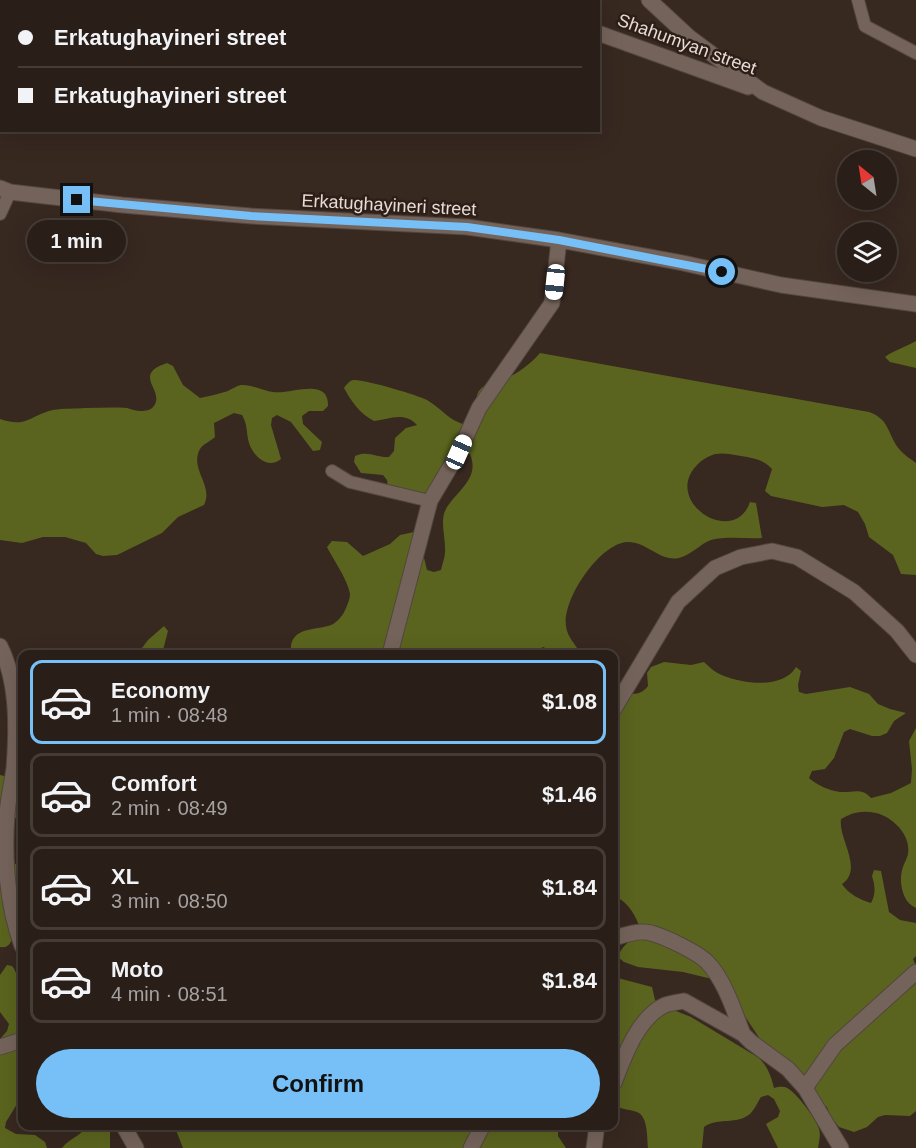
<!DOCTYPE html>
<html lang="en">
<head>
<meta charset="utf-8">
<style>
	body { margin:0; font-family:Arial,sans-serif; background:#312721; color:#f1f3f6; height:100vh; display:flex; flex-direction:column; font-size:22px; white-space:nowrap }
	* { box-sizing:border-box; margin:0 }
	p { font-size:20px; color:#a5a2a2 }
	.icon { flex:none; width:33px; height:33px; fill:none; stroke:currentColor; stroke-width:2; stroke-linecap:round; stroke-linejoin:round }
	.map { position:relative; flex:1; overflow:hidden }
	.panel { position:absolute; left:18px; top:650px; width:600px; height:480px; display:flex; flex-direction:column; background:#291e18; border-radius:12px; box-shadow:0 6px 24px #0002,0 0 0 2px #453c37 }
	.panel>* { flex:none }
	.banner { position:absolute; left:0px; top:0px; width:600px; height:132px; box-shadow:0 6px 24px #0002,0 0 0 2px #453c37; display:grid; align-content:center; height:132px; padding:0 18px; background:#291e18 }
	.needle { width:39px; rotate:330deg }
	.buttons { position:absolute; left:837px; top:150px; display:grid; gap:12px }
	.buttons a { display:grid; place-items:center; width:60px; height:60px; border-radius:50%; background:#291e18; box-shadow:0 6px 24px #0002,0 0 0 2px #453c37; font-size:30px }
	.end { position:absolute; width:27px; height:27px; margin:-14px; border:8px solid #76c0f7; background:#111; box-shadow:0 0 0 3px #111 }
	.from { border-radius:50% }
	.bubble { position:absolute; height:42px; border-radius:21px; background:#291e18; box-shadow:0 6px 24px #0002,0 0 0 2px #453c37; font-size:20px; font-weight:800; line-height:42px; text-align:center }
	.car { position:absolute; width:18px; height:36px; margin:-18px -9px; border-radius:8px; box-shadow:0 0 4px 2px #0007; background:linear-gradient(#fff 24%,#345 0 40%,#fff 0 76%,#345 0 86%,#fff 0) }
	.banner b { display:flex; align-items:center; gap:21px; height:57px; font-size:22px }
	.banner b+b { border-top:2px solid #453c37 }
	.banner i { width:15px; height:15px; background:#f1f3f6 }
	ul { padding:10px 0 0; list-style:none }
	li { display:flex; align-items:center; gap:18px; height:84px; margin:0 12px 9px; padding:0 6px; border:3px solid #453c37; border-radius:12px }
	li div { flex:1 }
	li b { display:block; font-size:22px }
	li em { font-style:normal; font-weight:800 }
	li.on { border-color:#76c0f7 }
	li>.icon { width:54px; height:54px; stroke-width:1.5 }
	.action { display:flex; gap:12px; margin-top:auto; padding:12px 18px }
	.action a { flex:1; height:69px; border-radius:36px; background:#76c0f7; color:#111; font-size:24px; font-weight:800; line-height:69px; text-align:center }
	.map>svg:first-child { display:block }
	.forest { fill:#5a641e }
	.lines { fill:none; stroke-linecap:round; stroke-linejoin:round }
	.lane-casing { stroke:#52463f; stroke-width:14 }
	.street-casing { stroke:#52463f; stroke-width:17 }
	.lane { stroke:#74635a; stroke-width:12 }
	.street { stroke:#74635a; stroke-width:15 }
	.route { stroke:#76c0f7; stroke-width:8 }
	.labels { text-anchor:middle; stroke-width:5; stroke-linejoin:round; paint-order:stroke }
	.street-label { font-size:18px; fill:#e6dcd6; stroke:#2d1f17 }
</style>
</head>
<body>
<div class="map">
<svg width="916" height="1148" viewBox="0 0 916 1148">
	<rect width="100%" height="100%" fill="#372820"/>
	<path class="forest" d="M916 341V368L890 362 885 357C894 350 906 347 916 341Z
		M540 353 869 412C891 420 887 435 900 450 904 455 911 459 916 463V575L901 574 893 555 869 537 865 524 858 512 844 505 822 507 771 496 765 491 772 469C762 457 744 457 729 454 717 452 708 455 699 463 659 500 734 549 750 502L756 503 762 538C746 539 727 536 711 540 700 544 691 555 679 558 660 562 646 541 627 542 599 544 562 600 566 626 567 637 576 645 581 654H558L543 647 530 654H291C288 626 314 631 331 625 337 623 344 614 346 608 348 603 350 599 350 594 348 580 334 561 327 547L332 541 347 542 363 556 390 544 400 535 414 532 419 537 427 570 434 572 441 570C442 564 445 558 445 552 446 540 440 522 445 511 454 492 481 480 470 454H463L429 493 399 494 388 487 387 480 383 475 361 473 354 462 355 456C368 450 377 458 389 457L394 451 395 438 406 428 417 425C405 411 389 419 374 421 360 414 351 401 344 388 346 385 350 380 354 380 363 379 418 395 427 400 441 408 449 421 466 425L478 410C477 404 475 396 479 391 486 381 500 382 509 377 521 371 531 363 540 353Z
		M167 363 173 366 183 385 200 398C209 396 219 394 228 391 232 389 236 386 241 385 251 384 263 391 273 392 290 395 329 376 328 406L323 411H309L302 416 303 424 322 442 320 450 313 451 291 422 277 415 272 418 271 425 281 459C268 470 253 456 249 443 246 433 248 425 242 415L234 413 214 423 215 437C211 441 203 444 200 449 189 469 214 485 204 505L178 517 162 533 117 555 103 556 96 554 86 543 65 537H43L22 543 0 540V419C27 428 29 416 53 410 63 408 75 409 85 408 99 408 113 407 127 408 131 409 136 411 141 411 145 411 151 410 153 407 167 391 130 375 167 363Z
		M164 626 168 631 162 654H135L139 652 148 640Z
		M664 662 691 665 704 662C710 668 716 673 724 676 745 684 783 689 796 667L801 671 798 685 799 692 806 694 850 687 869 694 878 704 890 709 906 713 894 721 887 733 880 736H872L850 729 844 732 834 758 825 769 812 771 809 778C815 784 830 791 840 792 852 793 862 787 871 798L891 793 911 783 912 769 909 741 916 728V908C902 903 898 880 903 867 904 863 907 859 908 854 911 835 893 817 876 813 863 810 852 812 841 819 838 839 864 869 842 884 848 894 861 900 871 903 876 894 875 885 872 876L874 870 881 871 889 912 900 920 916 923V956L913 959 916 966V1111L910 1116 885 1115 878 1117 867 1127 854 1132 839 1127 830 1116 827 1107 823 1105 813 1085 772 1057 742 1012 712 979 683 972 638 967 624 962 618 957C621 946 632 939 641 931 636 916 629 902 614 896V703L624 694C635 694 641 695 648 686L647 673 651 667Z
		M0 775C21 780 24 794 22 813L17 818H9L13 864H19L22 869V902L17 885 11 887 12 939C10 945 7 948 0 947Z
		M7 965 12 966C19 974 16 984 22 993V1096L6 1122 5 1128 16 1134 35 1135 45 1142 47 1148H0V1039L7 1031 9 1024 0 1012V975Z
		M614 977 652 987 655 1000 661 1005 691 1017 759 1058C768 1067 771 1076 774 1088 778 1087 783 1086 787 1088 796 1092 817 1120 819 1129 821 1135 819 1142 818 1148H778L766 1124 778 1117 780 1111 774 1099 768 1095 761 1097C757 1103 755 1109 750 1114 737 1125 718 1117 704 1127L702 1148H648C647 1138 648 1116 637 1112 628 1109 622 1110 614 1105Z
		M87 1125H110V1148H62C69 1138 81 1137 87 1125Z
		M174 1125H558V1136L566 1148H183Z"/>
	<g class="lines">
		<g class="lane-casing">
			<path id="lane" d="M858 0 865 26 916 53
				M0 214 10 192
				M332 471 350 482 430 501"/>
		</g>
		<g class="street-casing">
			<path id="street" d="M508 0 512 2
				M649 0 689 37 763 92 821 118 916 149
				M598 33 748 87
				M0 188 10 192 122 205 251 216 467 227 559 240 683 263 781 285 916 304
				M0 646C18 682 17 728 14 768 12 783 8 799 7 814 4 857 7 905 22 946
				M390 654 430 501 459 452 479 408 552 303 559 240
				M614 709 678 602 715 568 741 557 772 551 797 557 854 592 897 631 916 655
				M614 938C624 935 635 931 645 932 659 933 699 953 708 963 725 981 734 1011 743 1034
				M0 1047 22 1040
				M614 1083C624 1057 638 1017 665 1005 671 1003 678 1002 684 1001L743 1034 751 1042 788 1069 805 1088
				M123 1125 136 1148
				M471 1148 483 1125
				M594 1148 597 1125
				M841 1148 805 1088 835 1045 916 972"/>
		</g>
		<use href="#lane" class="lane"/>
		<use href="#street" class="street"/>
	</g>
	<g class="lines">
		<path class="route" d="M77 200 251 216 467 227 559 240 722 272"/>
	</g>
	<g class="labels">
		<g class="street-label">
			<text transform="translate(687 44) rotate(20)" y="6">Shahumyan street</text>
			<text transform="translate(389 205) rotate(3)" y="6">Erkatughayineri street</text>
		</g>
	</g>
</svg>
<div class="buttons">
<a><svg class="needle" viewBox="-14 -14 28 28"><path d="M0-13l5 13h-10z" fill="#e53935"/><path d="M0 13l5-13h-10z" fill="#a5a2a2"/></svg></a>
<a><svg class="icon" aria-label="layers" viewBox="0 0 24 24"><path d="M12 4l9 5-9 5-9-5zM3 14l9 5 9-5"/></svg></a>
</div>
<i class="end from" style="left:722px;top:272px"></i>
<i class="end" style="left:77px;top:200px"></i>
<div class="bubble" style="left:27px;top:220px;width:99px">1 min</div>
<i class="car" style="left:555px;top:282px;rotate:186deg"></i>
<i class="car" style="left:459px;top:452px;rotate:24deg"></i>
<div class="banner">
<b><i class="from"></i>Erkatughayineri street</b>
<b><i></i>Erkatughayineri street</b>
</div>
<section class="panel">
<ul>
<li class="on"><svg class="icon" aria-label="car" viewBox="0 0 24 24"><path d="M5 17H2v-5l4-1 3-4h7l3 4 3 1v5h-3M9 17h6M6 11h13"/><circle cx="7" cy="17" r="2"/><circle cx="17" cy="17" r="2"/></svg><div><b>Economy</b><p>1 min · 08:48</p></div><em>$1.08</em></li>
<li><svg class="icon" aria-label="car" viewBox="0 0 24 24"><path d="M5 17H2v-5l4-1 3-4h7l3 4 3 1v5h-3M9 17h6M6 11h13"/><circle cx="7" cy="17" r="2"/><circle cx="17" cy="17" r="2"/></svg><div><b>Comfort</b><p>2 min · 08:49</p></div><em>$1.46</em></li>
<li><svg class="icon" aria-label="car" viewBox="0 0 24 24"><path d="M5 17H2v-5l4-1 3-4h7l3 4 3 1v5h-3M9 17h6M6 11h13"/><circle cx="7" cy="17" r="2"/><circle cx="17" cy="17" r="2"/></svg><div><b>XL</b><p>3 min · 08:50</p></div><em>$1.84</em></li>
<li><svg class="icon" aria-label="car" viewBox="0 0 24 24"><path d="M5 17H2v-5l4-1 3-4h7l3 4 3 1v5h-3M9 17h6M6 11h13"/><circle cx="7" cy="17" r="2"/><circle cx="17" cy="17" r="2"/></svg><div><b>Moto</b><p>4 min · 08:51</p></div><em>$1.84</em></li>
</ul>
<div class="action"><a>Confirm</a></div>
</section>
</div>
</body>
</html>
